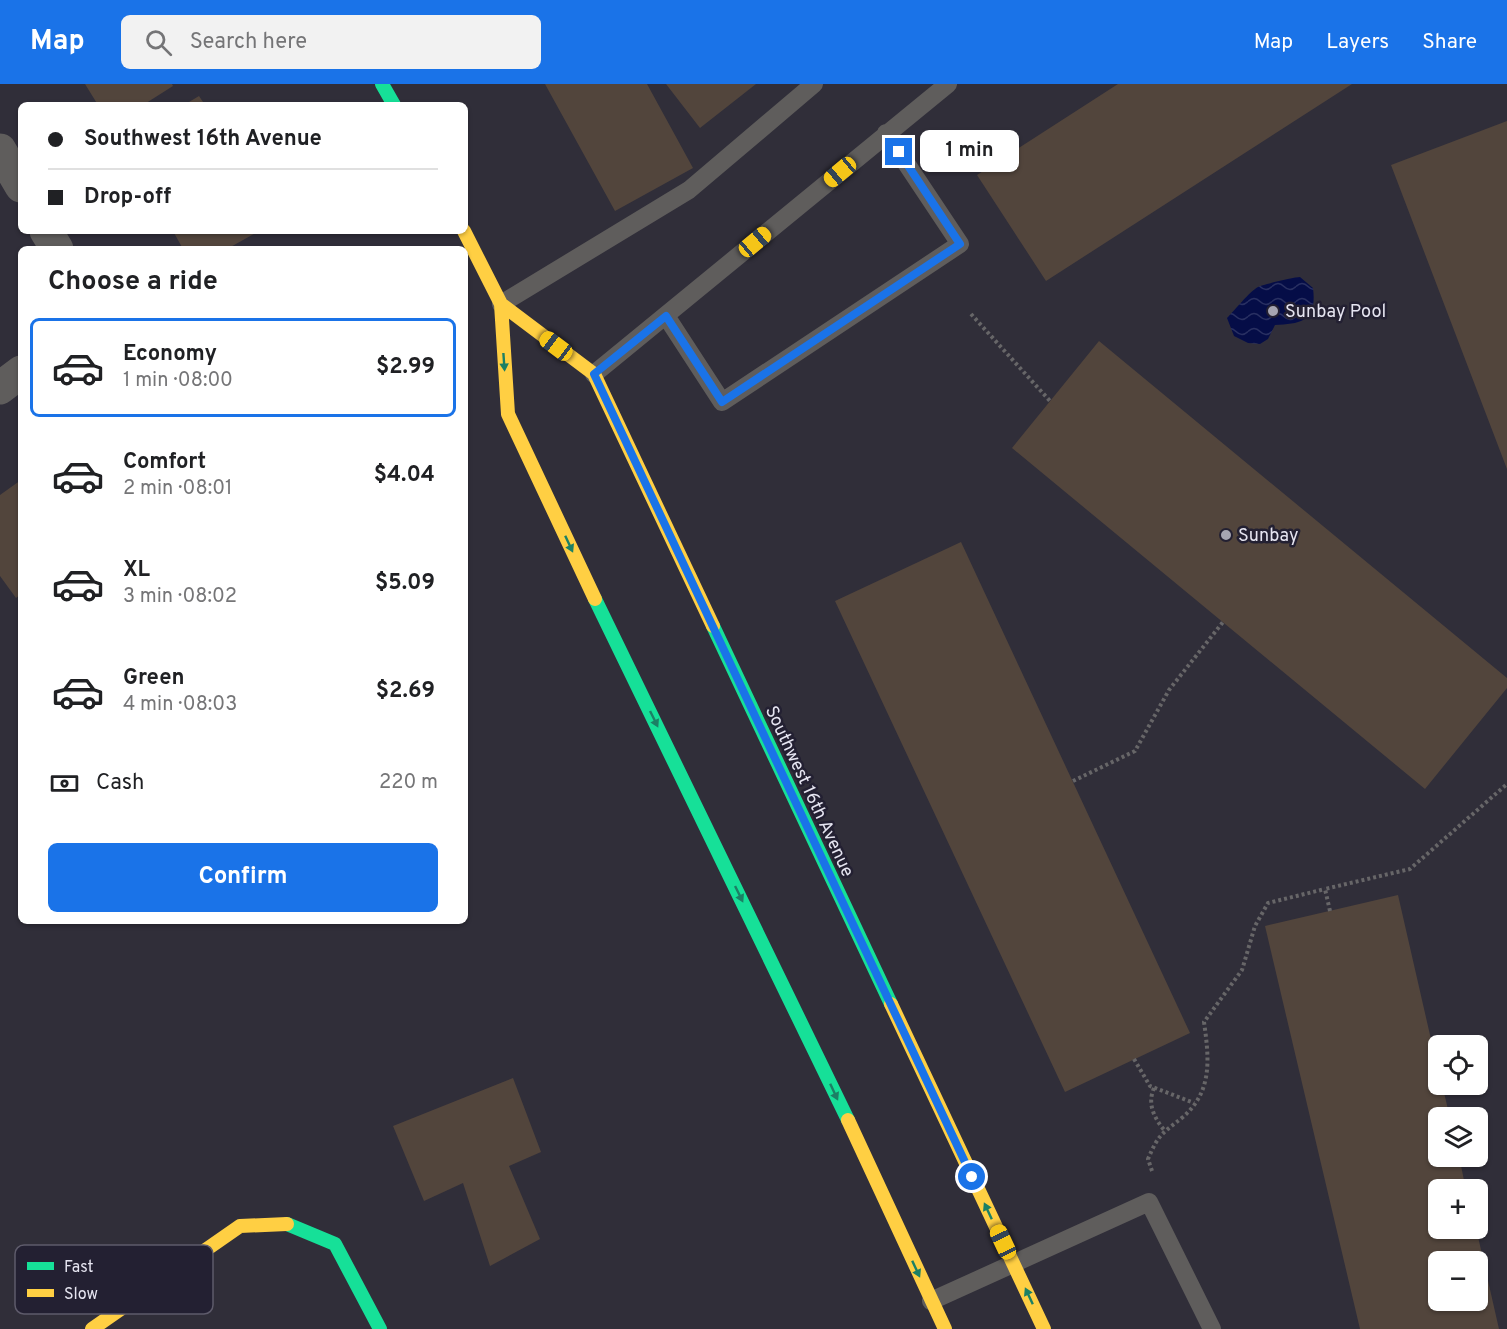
<!DOCTYPE html>
<html lang="en">
<head>
<meta charset="utf-8">
<style>
	body { margin:0; font-family:Overpass,sans-serif; background:#f2f2f2; color:#202124; height:100vh; display:flex; flex-direction:column; font-size:22px; white-space:nowrap }
	* { box-sizing:border-box; margin:0 }
	p { font-size:20px; color:#757577 }
	.icon { flex:none; width:33px; height:33px; fill:none; stroke:currentColor; stroke-width:2; stroke-linecap:round; stroke-linejoin:round }
	.map { position:relative; flex:1; overflow:hidden }
	.panel { position:absolute; left:18px; top:162px; width:450px; height:678px; display:flex; flex-direction:column; background:#fff; border-radius:9px; box-shadow:0 2px 4px #0004 }
	.panel>* { flex:none }
	.banner { position:absolute; left:18px; top:18px; width:450px; height:132px; border-radius:9px; box-shadow:0 2px 4px #0004; display:grid; align-content:center; height:132px; padding:0 30px; background:#fff }
	.tools { position:absolute; left:1428px; top:951px; display:grid; gap:12px }
	.tools a { display:grid; place-items:center; width:60px; height:60px; border-radius:9px; background:#fff; box-shadow:0 2px 4px #0004; font-size:30px }
	.end { position:absolute; width:27px; height:27px; margin:-14px; border:8px solid #1a73e8; background:#fff; box-shadow:0 0 0 3px #fff }
	.from { border-radius:50% }
	.bubble { position:absolute; height:42px; border-radius:9px; background:#fff; box-shadow:0 2px 4px #0004; font-size:20px; font-weight:700; line-height:42px; text-align:center }
	.car { position:absolute; width:18px; height:36px; margin:-18px -9px; border-radius:8px; box-shadow:0 0 4px 2px #0007; background:linear-gradient(#f5c518 24%,#345 0 40%,#f5c518 0 76%,#345 0 86%,#f5c518 0) }
	.banner b { display:flex; align-items:center; gap:21px; height:57px; font-size:22px }
	.banner b+b { border-top:2px solid #e0e0e0 }
	.banner i { width:15px; height:15px; background:#202124 }
	ul { padding:0; list-style:none }
	li { display:flex; align-items:center; gap:18px; height:99px; margin:0 12px 9px; padding:0 18px; border:3px solid transparent; border-radius:9px }
	li div { flex:1 }
	li b { display:block; font-size:22px }
	li em { font-style:normal; font-weight:700 }
	li.current { border-color:#1a73e8 }
	li>.icon { width:54px; height:54px; stroke-width:1.5 }
	h2 { padding:0 30px; font-size:27px; line-height:72px }
	.pay { display:flex; align-items:center; gap:15px; height:66px; padding:0 30px; font-size:22px }
	.pay p { margin-inline-start:auto }
	.primary-button { display:flex; gap:12px; margin-top:auto; padding:12px 30px }
	.primary-button a { flex:1; height:69px; border-radius:9px; background:#1a73e8; color:#fff; font-size:24px; font-weight:700; line-height:69px; text-align:center }
	header { display:flex; align-items:center; gap:36px; box-sizing:border-box; height:84px; padding:0 30px; background:#1a73e8; color:#fff }
	header strong { font-size:28px }
	nav { display:flex; gap:33px; margin-inline-start:auto; font-size:21px }
	.search { width:420px; height:54px; background:#f2f2f2; display:flex; align-items:center; gap:15px; box-sizing:border-box; padding:0 21px; border-radius:9px; color:#757577; font-size:22px }
	.map>svg:first-child { display:block }
	.water { fill:url(#water-waves) }
	.building { fill:#52453c; fill-rule:evenodd }
	.lines { fill:none; stroke-linecap:round; stroke-linejoin:round }
	.path { stroke:#676668; stroke-width:4; stroke-dasharray:3 3; stroke-linecap:butt }
	.lane { stroke:#5f5d5c; stroke-width:18 }
	.street { stroke:#5f5d5c; stroke-width:33 }
	.fast { stroke:#16e098; stroke-width:14 }
	.slow { stroke:#ffcf43; stroke-width:14 }
	.oneway { fill:#1c8065 }
	.route { stroke:#1a73e8; stroke-width:8 }
	.poi-dot { fill:#a6a5b1; stroke:#232032; stroke-width:2 }
	.labels { text-anchor:middle; stroke-width:5; stroke-linejoin:round; paint-order:stroke }
	.poi-label { font-size:18px; fill:#e6e5f1; stroke:#232032; text-anchor:start }
	.street-label { font-size:18px; fill:#e6e5f1; stroke:#232032 }
	.key { fill:#232032; stroke:#5e5b6b; stroke-width:1.5 }
	.key-label { font-size:16px; fill:#e6e5f1 }
</style>
</head>
<body>
<header>
<strong>Map</strong>
<div class="search"><svg class="icon" aria-label="search" viewBox="0 0 24 24"><circle cx="10" cy="10" r="6"/><path d="M15 15l6 6"/></svg>Search here</div>
<nav><a>Map</a><a>Layers</a><a>Share</a></nav>
</header>
<div class="map">
<svg width="1507" height="1245" viewBox="0 0 1507 1245">
	<defs>
		<pattern id="water-waves" width="16" height="10" patternUnits="userSpaceOnUse" patternTransform="scale(1.5)"><rect width="16" height="10" fill="#050d47"/><path d="M0 5q4-4 8 0t8 0" fill="none" stroke="#293062"/></pattern>
	</defs>
	<rect width="100%" height="100%" fill="#302e39"/>
	<path class="water" d="M1300 193 1313 204C1317 236 1303 240 1275 241L1268 255 1260 260 1248 259 1234 252 1227 234C1235 226 1249 208 1258 203 1261 201 1294 193 1300 193Z"/>
	<path class="building" d="M85 0H172L173 2 143 21H98Z
		M545 0H647L693 84 615 127Z
		M666 0H756L700 44Z
		M1118 0H1352L1046 197 977 91Z
		M199 12 205 21H184Z
		M1507 37V385L1391 81Z
		M173 147H259L227 165H183Z
		M1099 257 1507 594V604L1425 705 1012 364Z
		M21 396V510L16 514 0 492V411Z
		M961 458 1190 949 1065 1008 835 517Z
		M1398 811 1438 986V1000H1442L1450 1034H1438V1072H1459L1466 1106H1438V1144H1476L1499 1245H1360L1265 842ZM1438 1178H1478V1216H1438Z
		M513 994 541 1068 509 1082 540 1155 490 1182 463 1099 424 1117 393 1042Z"/>
	<g class="lines">
		<path class="path" d="M971 230 1050 317
			M1073 697 1135 667 1169 606 1223 538
			M1330 827 1325 805 1410 785 1507 700
			M1134 975 1150 1002 1194 1019
			M1154 1004C1147 1020 1154 1034 1165 1047
			M1152 1087 1148 1075C1159 1049 1162 1050 1183 1033 1213 1007 1209 974 1204 938L1242 886 1255 842 1268 819 1325 805"/>
		<path class="lane" d="M501 220 689 106 814 0
			M666 232 722 318 960 160 886 49
			M594 290 948 0
			M931 1217 1149 1118 1212 1245"/>
		<path class="street" d="M0 66 21 102
			M46 147 57 165
			M0 304 21 288"/>
		<path class="fast" d="M382 0 394 21
			M595 515 848 1036
			M713 542 891 920
			M287 1140 335 1160 380 1245"/>
		<path class="slow" d="M464 147 501 220 508 330 595 515
			M501 220 594 290 713 542
			M891 920 1044 1245
			M848 1036 945 1245
			M92 1245 240 1142 287 1140"/>
	</g>
	<defs><path id="oneway-solid" d="M-6-.8H1V-3.2L6.5 0L1 3.2V.8H-6Z" transform="scale(1.5)"/></defs>
	<g class="oneway">
		<use href="#oneway-solid" transform="translate(504 278) rotate(86)"/>
		<use href="#oneway-solid" transform="translate(569 460) rotate(65)"/>
		<use href="#oneway-solid" transform="translate(654 635) rotate(64)"/>
		<use href="#oneway-solid" transform="translate(739 810) rotate(64)"/>
		<use href="#oneway-solid" transform="translate(834 1008) rotate(65)"/>
		<use href="#oneway-solid" transform="translate(988 1127) rotate(-115)"/>
		<use href="#oneway-solid" transform="translate(916 1185) rotate(65)"/>
		<use href="#oneway-solid" transform="translate(1029 1212) rotate(-115)"/>
	</g>
	<g class="lines">
		<path class="route" d="M899 68 960 160 722 318 666 232 594 290 972 1093"/>
	</g>
	<g class="poi-dot">
		<circle cx="1273" cy="227" r="6"/>
		<circle cx="1226" cy="451" r="6"/>
	</g>
	<g class="labels">
		<g class="poi-label">
			<text x="1285" y="233">Sunbay Pool</text>
			<text x="1238" y="457">Sunbay</text>
		</g>
		<g class="street-label">
			<text transform="translate(810 707) rotate(65)" y="6">Southwest 16th Avenue</text>
		</g>
	</g>
	<rect x="15" y="1161" width="198" height="69" rx="9" class="key"/>
	<rect x="27" y="1178" width="27" height="8" fill="#16e098"/>
	<rect x="27" y="1205" width="27" height="8" fill="#ffcf43"/>
	<g class="key-label">
		<text x="64" y="1188">Fast</text>
		<text x="64" y="1215">Slow</text>
	</g>
</svg>
<div class="tools">
<a><svg class="icon" aria-label="locate" viewBox="0 0 24 24"><circle cx="12" cy="12" r="6"/><path d="M12 2v4M12 18v4M2 12h4M18 12h4"/></svg></a>
<a><svg class="icon" aria-label="layers" viewBox="0 0 24 24"><path d="M12 4l9 5-9 5-9-5zM3 14l9 5 9-5"/></svg></a>
<a>+</a>
<a>−</a>
</div>
<i class="end from" style="left:972px;top:1093px"></i>
<i class="end" style="left:899px;top:68px"></i>
<div class="bubble" style="left:920px;top:46px;width:99px">1 min</div>
<i class="car" style="left:840px;top:88px;rotate:230deg"></i>
<i class="car" style="left:755px;top:158px;rotate:50deg"></i>
<i class="car" style="left:556px;top:262px;rotate:307deg"></i>
<i class="car" style="left:1003px;top:1158px;rotate:335deg"></i>
<div class="banner">
<b><i class="from"></i>Southwest 16th Avenue</b>
<b><i></i>Drop-off</b>
</div>
<section class="panel">
<h2>Choose a ride</h2>
<ul>
<li class="current"><svg class="icon" aria-label="car" viewBox="0 0 24 24"><path d="M5 17H2v-5l4-1 3-4h7l3 4 3 1v5h-3M9 17h6M6 11h13"/><circle cx="7" cy="17" r="2"/><circle cx="17" cy="17" r="2"/></svg><div><b>Economy</b><p>1 min · 08:00</p></div><em>$2.99</em></li>
<li><svg class="icon" aria-label="car" viewBox="0 0 24 24"><path d="M5 17H2v-5l4-1 3-4h7l3 4 3 1v5h-3M9 17h6M6 11h13"/><circle cx="7" cy="17" r="2"/><circle cx="17" cy="17" r="2"/></svg><div><b>Comfort</b><p>2 min · 08:01</p></div><em>$4.04</em></li>
<li><svg class="icon" aria-label="car" viewBox="0 0 24 24"><path d="M5 17H2v-5l4-1 3-4h7l3 4 3 1v5h-3M9 17h6M6 11h13"/><circle cx="7" cy="17" r="2"/><circle cx="17" cy="17" r="2"/></svg><div><b>XL</b><p>3 min · 08:02</p></div><em>$5.09</em></li>
<li><svg class="icon" aria-label="car" viewBox="0 0 24 24"><path d="M5 17H2v-5l4-1 3-4h7l3 4 3 1v5h-3M9 17h6M6 11h13"/><circle cx="7" cy="17" r="2"/><circle cx="17" cy="17" r="2"/></svg><div><b>Green</b><p>4 min · 08:03</p></div><em>$2.69</em></li>
</ul>
<div class="pay"><svg class="icon" aria-label="cash" viewBox="0 0 24 24"><path d="M3 7h18v10H3z"/><circle cx="12" cy="12" r="2"/></svg>Cash<p>220 m</p></div>
<div class="primary-button"><a>Confirm</a></div>
</section>
</div>
</body>
</html>
